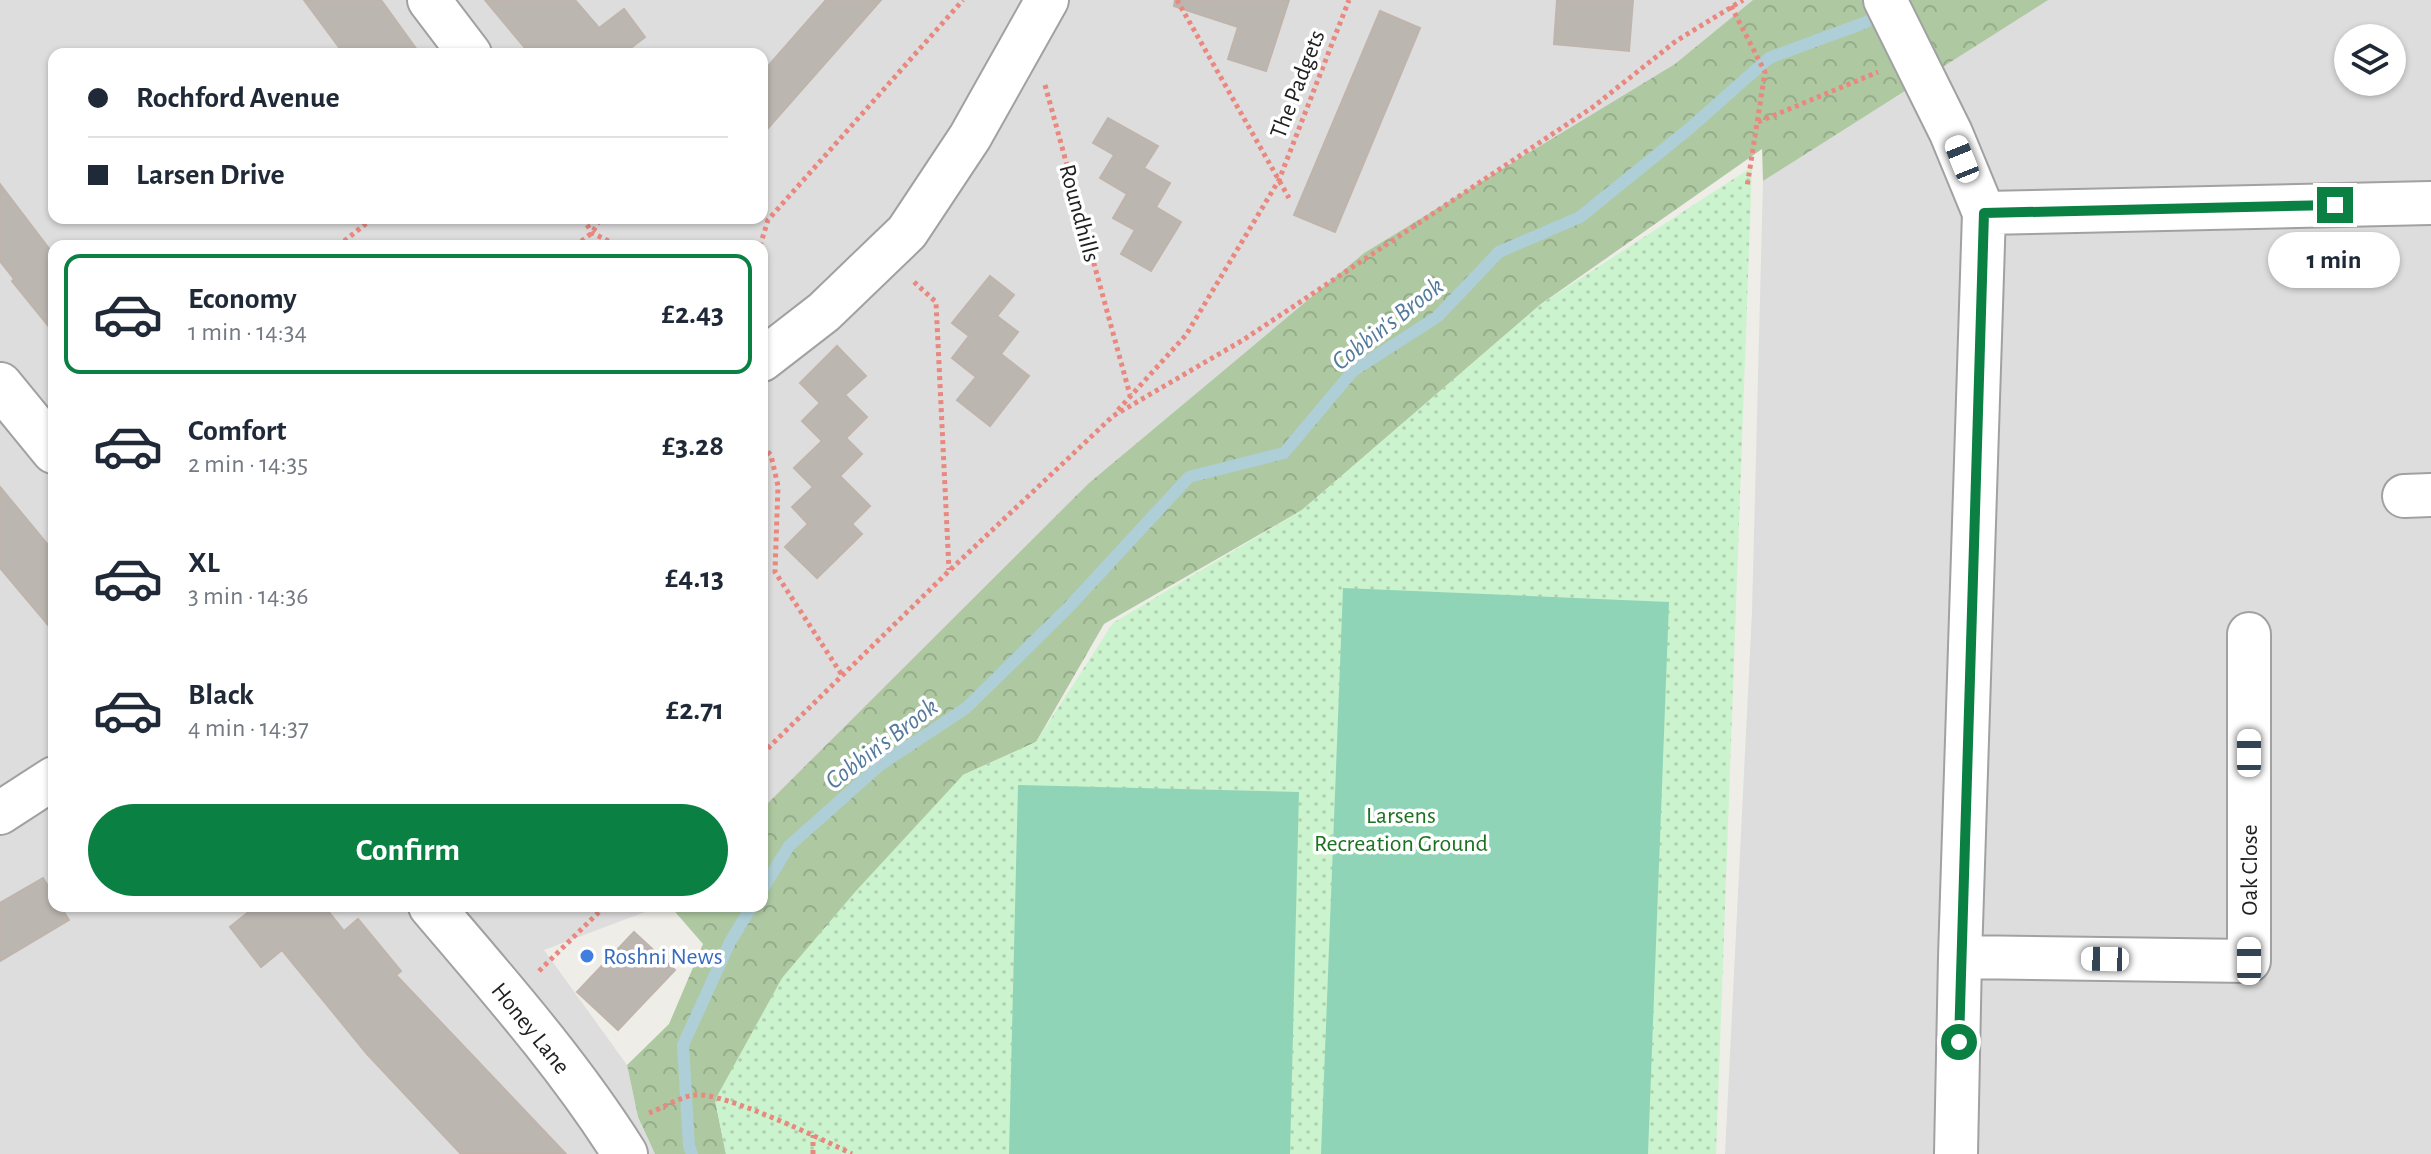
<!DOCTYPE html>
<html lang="en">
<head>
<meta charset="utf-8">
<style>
	body { margin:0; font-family:"Alegreya Sans",sans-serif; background:#f2f2f3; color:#1f2937; height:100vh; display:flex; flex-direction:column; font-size:30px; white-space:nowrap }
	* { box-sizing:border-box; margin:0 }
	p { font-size:26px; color:#747a83 }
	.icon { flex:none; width:44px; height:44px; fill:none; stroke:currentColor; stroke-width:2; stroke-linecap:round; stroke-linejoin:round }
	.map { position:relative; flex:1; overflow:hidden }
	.drawer { position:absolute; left:48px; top:240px; width:720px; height:672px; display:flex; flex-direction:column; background:#fff; border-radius:16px; box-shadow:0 2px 6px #0004 }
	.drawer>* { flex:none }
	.top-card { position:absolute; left:48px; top:48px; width:720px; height:176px; border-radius:16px; box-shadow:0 2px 6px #0004; display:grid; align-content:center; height:176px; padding:0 40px; background:#fff }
	.controls { position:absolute; left:2334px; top:24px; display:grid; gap:16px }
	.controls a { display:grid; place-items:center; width:72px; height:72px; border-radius:50%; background:#fff; box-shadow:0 2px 6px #0004; font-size:40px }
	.end { position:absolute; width:36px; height:36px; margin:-18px; border:10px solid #0b8043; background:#fff; box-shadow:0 0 0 4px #fff }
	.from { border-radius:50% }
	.bubble { position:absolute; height:56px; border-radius:28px; background:#fff; box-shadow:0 2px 6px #0004; font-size:26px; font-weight:600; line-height:56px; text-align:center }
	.car { position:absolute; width:24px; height:48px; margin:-24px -12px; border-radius:10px; box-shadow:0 0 6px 2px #0007; background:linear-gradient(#fff 24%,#345 0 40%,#fff 0 76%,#345 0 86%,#fff 0) }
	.top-card b { display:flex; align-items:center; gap:28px; height:76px; font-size:30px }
	.top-card b+b { border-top:2px solid #e0e1e3 }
	.top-card i { width:20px; height:20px; background:#1f2937 }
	ul { padding:14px 0 0; list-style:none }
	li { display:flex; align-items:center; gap:24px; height:120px; margin:0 16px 12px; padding:0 24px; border:4px solid transparent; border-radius:16px }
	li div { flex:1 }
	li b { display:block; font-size:30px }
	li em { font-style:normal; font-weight:600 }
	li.on { border-color:#0b8043 }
	li>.icon { width:72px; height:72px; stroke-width:1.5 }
	.primary-button { display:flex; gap:16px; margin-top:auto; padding:16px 40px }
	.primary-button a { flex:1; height:92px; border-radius:48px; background:#0b8043; color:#fff; font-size:32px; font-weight:600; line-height:92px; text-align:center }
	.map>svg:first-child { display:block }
	.residential { fill:#dedddd; fill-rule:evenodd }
	.forest { fill:url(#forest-crowns) }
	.park { fill:url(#park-dots) }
	.pitch { fill:#90d4b8 }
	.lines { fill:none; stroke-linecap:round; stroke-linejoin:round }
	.stream { stroke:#aecfd7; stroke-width:12 }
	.building { fill:#bcb6b1; stroke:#bfb4ac; stroke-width:2 }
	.minor-casing { stroke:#a1a1a1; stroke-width:46 }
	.tertiary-casing { stroke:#a1a1a1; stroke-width:48 }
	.path { stroke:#e9887f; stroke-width:5; stroke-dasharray:4 4; stroke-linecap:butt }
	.minor { stroke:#fff; stroke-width:42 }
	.tertiary { stroke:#fff; stroke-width:44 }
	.route { stroke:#0b8043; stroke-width:10 }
	.shop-dot { fill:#3f7fe0; stroke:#fff; stroke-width:3 }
	.labels { text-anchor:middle; stroke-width:7; stroke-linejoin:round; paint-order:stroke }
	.street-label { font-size:24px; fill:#202020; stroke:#fff }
	.park-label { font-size:24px; fill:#1a721f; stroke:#fff }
	.shop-label { font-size:24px; fill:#366cbe; stroke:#fff; text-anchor:start }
	.water-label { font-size:26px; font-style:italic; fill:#547a9d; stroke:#fff }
</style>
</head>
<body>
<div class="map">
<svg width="2431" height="1154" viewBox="0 0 2431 1154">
	<defs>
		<pattern id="forest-crowns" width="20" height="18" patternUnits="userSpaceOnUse" patternTransform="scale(2)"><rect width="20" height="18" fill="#aec9a2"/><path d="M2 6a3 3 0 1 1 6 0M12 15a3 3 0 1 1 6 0" fill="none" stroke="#95ac8b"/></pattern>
		<pattern id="park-dots" width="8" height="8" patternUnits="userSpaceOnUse" patternTransform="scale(2)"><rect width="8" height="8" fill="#cbf3cd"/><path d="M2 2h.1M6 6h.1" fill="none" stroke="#aed0b0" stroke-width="1.8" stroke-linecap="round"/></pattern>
	</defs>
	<rect width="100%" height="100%" fill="#efede8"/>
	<path class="residential" d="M0 0H1758L1679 66 1364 253 1089 483 762 814V246H54V906H661L544 950 627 1065 638 1117 655 1154H0ZM54 54H762V218H54Z
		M2041 0H2431V1154H1725L1752 612 1763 181ZM2348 38H2392V82H2348Z"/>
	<path class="forest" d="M1753 0H2048L1763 181 1762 149 1541 304 1302 510 1104 624 1036 742 963 775 715 1100 726 1154H655L638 1117 627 1065 669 1024 703 944 670 906H762V809L1089 483 1364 253 1675 64Z"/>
	<path class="park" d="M1752 167 1716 1154H726L715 1100 782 978 855 892 963 775 1036 742 1113 623 1302 510 1541 304Z"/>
	<path class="pitch" d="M1343 588 1669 602 1648 1154H1321Z
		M1018 785 1299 792 1290 1154H1009Z"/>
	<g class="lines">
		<path class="stream" d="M762 890 789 846 880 765 966 708 1067 609 1189 477 1284 453 1353 371 1437 317 1499 252 1580 217 1690 128 1769 58 1864 23 1884 13
			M692 1154 689 1146 683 1045 730 942 752 906"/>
	</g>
	<path class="building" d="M304 0H381L420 54H344Z
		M485 0H575L599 28 624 9 645 37 623 54H530Z
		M826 0H881L762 135V73Z
		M1175 0H1289L1266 71 1228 59 1238 27 1174 6Z
		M1557 0H1633L1629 51 1554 44Z
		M1380 11 1420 28 1335 232 1294 215Z
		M1108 118 1158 146 1144 168 1170 183 1156 207 1181 222 1151 271 1121 254 1135 230 1113 218 1127 194 1100 178 1114 155 1093 143Z
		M0 184 54 255V333L12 281 14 279 0 261Z
		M990 276 1014 295 997 316 1018 332 1001 354 1029 376 990 426 957 400 976 377 952 358 969 336 952 323Z
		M837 346 866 376 845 395 867 417 846 438 862 454 840 476 870 506 852 524 862 534 817 578 785 547 808 524 792 507 813 487 794 468 822 441 802 421 820 403 800 383Z
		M0 487 54 552V632L0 568Z
		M43 878 54 896V906H60L69 920 0 961V903Z
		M256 906H324L344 931 358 919 401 971 396 975 566 1154H461L367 1054 282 950 261 967 230 927Z
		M634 932 675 970 618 1030 577 992Z"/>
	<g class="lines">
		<g class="minor-casing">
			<path id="minor" d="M429 0 470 54
				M1885 0 1951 133 1984 213 1960 957 1956 1154
				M1984 213 2431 203
				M762 360 824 312 907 232 970 137 1047 0
				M2404 496 2431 495
				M0 813 54 778
				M1960 957 2249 961V634"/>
		</g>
		<g class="tertiary-casing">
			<path id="tertiary" d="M0 385 54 451
				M431 906C499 986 569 1065 625 1154"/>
		</g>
		<path class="path" d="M1177 0 1289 198
			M1731 6 1765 72 1747 187
			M1045 85 1130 395
			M1758 122 1878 72
			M583 218 592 233 619 246
			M338 246 373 218
			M575 246 592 233 601 218
			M760 246 768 220 963 0
			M914 282 936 302 949 570
			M1118 410 1186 335 1279 180 1349 0
			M762 446 771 455 778 486 775 572 842 675
			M762 754 949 571 1113 416 1243 340 1593 107 1676 41 1743 0
			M539 971 605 906
			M649 1113C662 1108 682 1096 695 1095 721 1091 824 1140 852 1154
			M813 1154V1135"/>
		<use href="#minor" class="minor"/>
		<use href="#tertiary" class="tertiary"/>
	</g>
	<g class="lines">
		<path class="route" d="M1959 1042 1984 213 2335 205"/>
	</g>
	<circle class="shop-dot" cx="587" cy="956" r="8"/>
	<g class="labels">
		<g class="street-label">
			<text transform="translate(1297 84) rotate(-69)" y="8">The Padgets</text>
			<text transform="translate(1080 213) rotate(75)" y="8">Roundhills</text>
			<text transform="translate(2249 870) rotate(-90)" y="8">Oak Close</text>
			<text transform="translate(531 1028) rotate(51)" y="8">Honey Lane</text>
		</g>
		<g class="park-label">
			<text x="1401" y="823">Larsens<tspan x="1401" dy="28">Recreation Ground</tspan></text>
		</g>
		<g class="shop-label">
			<text x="603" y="964">Roshni News</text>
		</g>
		<g class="water-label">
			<text transform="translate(1387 323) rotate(-38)" y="9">Cobbin's Brook</text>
			<text transform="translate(881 743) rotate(-37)" y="9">Cobbin's Brook</text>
		</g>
	</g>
</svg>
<div class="controls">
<a><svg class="icon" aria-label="layers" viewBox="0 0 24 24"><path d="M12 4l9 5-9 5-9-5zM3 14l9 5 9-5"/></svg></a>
</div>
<i class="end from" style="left:1959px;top:1042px"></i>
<i class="end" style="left:2335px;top:205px"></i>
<div class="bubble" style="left:2268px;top:232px;width:132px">1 min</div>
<i class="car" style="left:1962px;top:159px;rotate:338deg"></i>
<i class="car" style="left:2249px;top:753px;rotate:0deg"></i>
<i class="car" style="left:2105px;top:959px;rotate:271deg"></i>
<i class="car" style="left:2249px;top:961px;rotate:0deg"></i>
<div class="top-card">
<b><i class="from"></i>Rochford Avenue</b>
<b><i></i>Larsen Drive</b>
</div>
<section class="drawer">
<ul>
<li class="on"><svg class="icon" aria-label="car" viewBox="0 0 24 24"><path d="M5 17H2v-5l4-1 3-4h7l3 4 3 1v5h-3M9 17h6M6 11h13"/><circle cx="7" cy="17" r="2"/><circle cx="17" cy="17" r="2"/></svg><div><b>Economy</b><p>1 min · 14:34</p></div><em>£2.43</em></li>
<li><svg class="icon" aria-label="car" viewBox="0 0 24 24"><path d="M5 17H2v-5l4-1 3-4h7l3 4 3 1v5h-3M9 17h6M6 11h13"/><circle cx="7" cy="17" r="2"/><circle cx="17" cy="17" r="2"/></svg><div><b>Comfort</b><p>2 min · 14:35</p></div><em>£3.28</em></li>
<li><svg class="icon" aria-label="car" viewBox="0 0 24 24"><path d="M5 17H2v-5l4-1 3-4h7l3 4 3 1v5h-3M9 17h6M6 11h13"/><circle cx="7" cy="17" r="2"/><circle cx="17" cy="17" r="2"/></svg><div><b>XL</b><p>3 min · 14:36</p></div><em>£4.13</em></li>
<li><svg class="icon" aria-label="car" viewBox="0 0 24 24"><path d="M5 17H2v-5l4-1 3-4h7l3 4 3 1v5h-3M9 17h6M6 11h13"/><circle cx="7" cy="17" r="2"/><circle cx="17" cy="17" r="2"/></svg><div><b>Black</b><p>4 min · 14:37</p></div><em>£2.71</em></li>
</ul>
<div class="primary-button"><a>Confirm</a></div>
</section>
</div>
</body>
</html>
